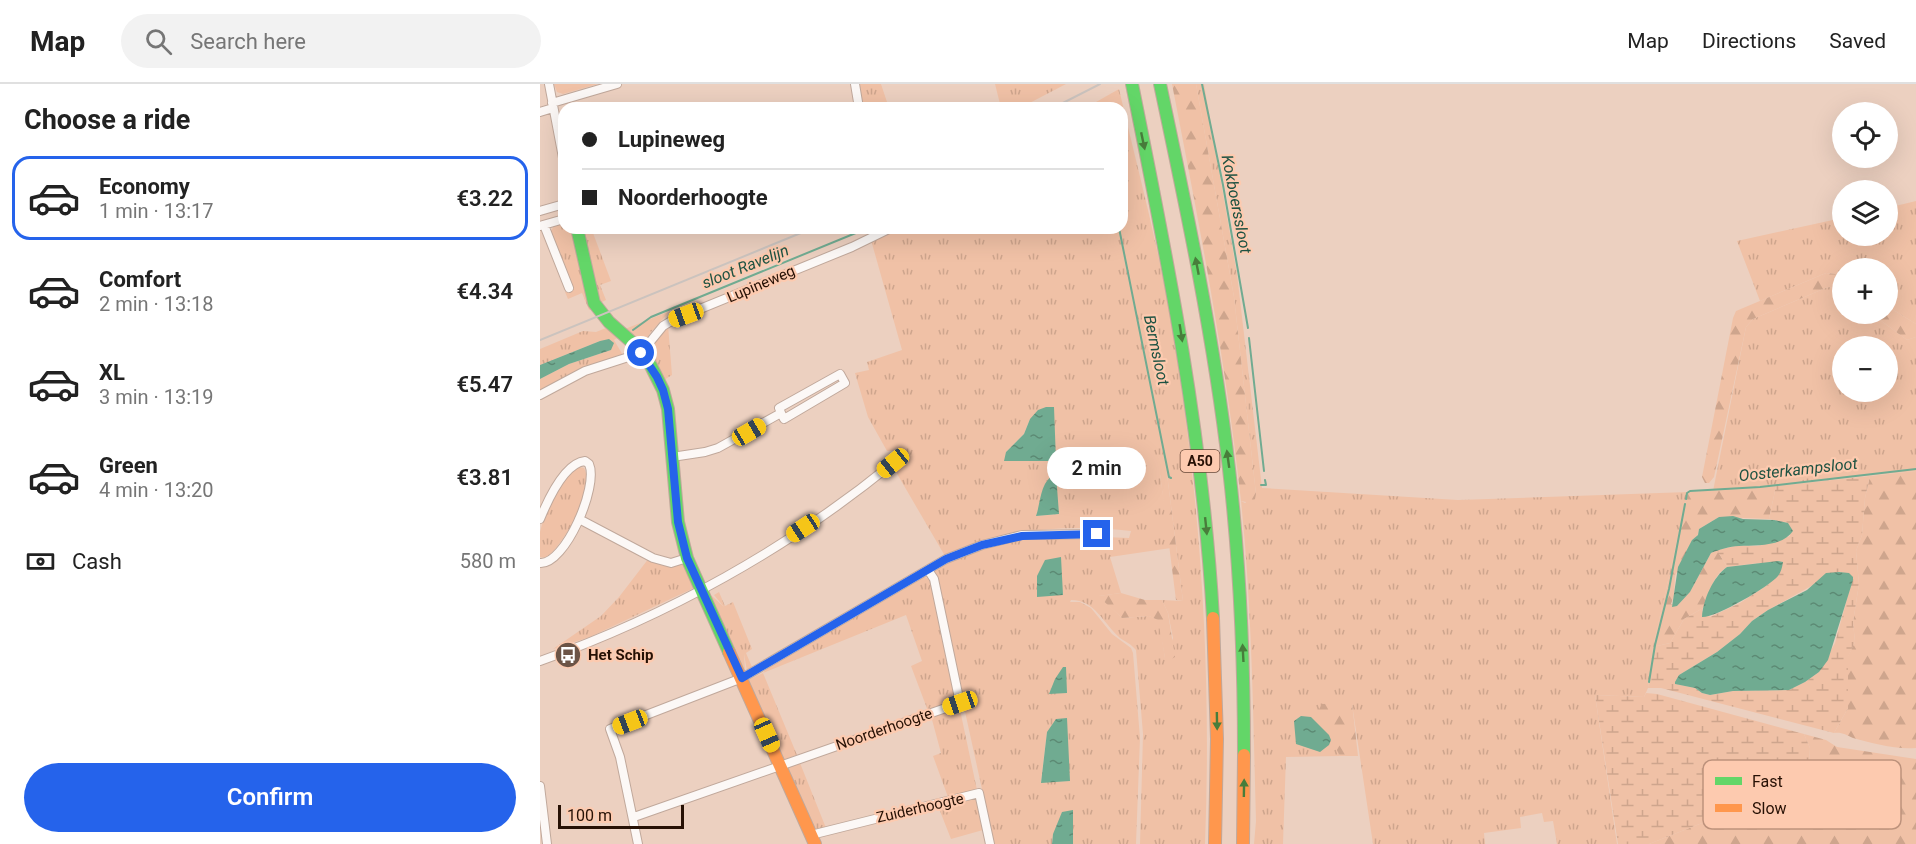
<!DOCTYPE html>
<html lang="en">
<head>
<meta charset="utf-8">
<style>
	body { margin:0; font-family:Roboto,sans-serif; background:#f2f2f2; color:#222; height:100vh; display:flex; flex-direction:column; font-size:22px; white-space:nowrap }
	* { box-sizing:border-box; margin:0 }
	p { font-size:20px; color:#767676 }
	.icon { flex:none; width:33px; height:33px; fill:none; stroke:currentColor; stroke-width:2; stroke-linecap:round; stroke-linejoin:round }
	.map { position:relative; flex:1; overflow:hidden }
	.panel { display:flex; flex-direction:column; background:#fff; width:540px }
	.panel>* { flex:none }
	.guide { position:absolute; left:18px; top:18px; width:570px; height:132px; border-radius:18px; box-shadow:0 6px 24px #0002; display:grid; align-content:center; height:132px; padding:0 24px; background:#fff }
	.tools { position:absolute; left:1292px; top:18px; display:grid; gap:12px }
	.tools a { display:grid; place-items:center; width:66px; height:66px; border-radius:50%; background:#fff; box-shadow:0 6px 24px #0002; font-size:30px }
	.scale { position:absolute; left:18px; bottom:15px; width:126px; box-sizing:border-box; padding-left:6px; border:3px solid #271105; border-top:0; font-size:16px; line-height:21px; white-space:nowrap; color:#271105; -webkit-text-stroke:4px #fdcaaf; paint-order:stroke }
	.end { position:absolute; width:27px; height:27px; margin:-14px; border:8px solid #2563eb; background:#fff; box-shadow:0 0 0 3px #fff }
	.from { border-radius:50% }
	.bubble { position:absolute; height:42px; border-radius:21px; background:#fff; box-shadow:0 6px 24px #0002; font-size:20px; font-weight:600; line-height:42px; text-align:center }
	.car { position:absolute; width:18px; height:36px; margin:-18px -9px; border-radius:8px; box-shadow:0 0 4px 2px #0007; background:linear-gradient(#f5c518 24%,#345 0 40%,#f5c518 0 76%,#345 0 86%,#f5c518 0) }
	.guide b { display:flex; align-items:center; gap:21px; height:57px; font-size:22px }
	.guide b+b { border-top:2px solid #e0e0e0 }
	.guide i { width:15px; height:15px; background:#222 }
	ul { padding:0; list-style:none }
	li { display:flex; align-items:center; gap:18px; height:84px; margin:0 12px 9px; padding:0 12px; border:3px solid transparent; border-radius:18px }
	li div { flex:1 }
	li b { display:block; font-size:22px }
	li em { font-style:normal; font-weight:600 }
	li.current { border-color:#2563eb }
	li>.icon { width:54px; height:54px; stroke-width:1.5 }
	h2 { padding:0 24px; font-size:27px; line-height:72px }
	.pay { display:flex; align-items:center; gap:15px; height:66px; padding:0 24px; font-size:22px }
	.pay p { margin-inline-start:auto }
	.button { display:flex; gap:12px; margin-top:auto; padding:12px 24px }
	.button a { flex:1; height:69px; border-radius:36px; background:#2563eb; color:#fff; font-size:24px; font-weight:600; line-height:69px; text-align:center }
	header { display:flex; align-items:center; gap:36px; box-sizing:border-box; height:84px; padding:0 30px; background:#fff; border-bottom:2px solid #e0e0e0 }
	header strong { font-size:28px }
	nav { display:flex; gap:33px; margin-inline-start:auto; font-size:21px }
	.search { width:420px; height:54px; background:#f2f2f2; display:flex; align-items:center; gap:15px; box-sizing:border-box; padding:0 21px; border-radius:33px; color:#767676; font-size:22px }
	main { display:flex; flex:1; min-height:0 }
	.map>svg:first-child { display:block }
	.grass { fill:url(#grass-tufts); fill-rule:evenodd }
	.forest { fill:url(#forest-firs) }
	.wetland { fill:url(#wetland-marsh); fill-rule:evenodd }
	.water { fill:url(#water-ripples) }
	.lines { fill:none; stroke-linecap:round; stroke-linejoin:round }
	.stream { stroke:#70ab91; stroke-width:2 }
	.street-casing { stroke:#c0a89b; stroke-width:10 }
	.fast-casing { stroke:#c0a89b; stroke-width:14 }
	.slow-casing { stroke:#c0a89b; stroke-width:14 }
	.street { stroke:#fcf8f6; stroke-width:8 }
	.fast { stroke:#63d668; stroke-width:12 }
	.slow { stroke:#ff974d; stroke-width:12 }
	.rail { stroke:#cbc3be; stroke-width:2 }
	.oneway { fill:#487d3b }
	.route { stroke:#2563eb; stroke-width:8 }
	.labels { text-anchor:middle; stroke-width:4.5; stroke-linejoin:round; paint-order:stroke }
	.shield { fill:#fdcaaf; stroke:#674838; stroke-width:1.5 }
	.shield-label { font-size:14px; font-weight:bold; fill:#271105 }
	.street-label { font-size:15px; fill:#271105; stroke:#fdcaaf }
	.poi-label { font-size:15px; font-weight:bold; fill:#271105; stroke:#fdcaaf; text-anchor:start }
	.water-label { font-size:16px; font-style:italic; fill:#1e5242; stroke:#fdcaaf }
	.key { fill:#fdcaaf; stroke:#bd927c; stroke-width:1.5 }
	.key-label { font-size:16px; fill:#271105 }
</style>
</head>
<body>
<header>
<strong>Map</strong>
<div class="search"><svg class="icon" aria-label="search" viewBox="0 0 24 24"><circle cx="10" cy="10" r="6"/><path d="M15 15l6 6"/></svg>Search here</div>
<nav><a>Map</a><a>Directions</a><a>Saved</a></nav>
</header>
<main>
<section class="panel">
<h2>Choose a ride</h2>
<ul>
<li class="current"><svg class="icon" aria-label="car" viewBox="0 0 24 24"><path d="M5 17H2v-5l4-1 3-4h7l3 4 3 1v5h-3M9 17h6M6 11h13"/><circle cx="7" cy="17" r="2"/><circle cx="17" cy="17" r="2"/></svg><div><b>Economy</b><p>1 min · 13:17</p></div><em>€3.22</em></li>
<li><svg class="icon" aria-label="car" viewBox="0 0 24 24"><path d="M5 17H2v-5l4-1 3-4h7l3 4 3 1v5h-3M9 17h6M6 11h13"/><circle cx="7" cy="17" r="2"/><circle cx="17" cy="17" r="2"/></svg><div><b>Comfort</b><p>2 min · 13:18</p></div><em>€4.34</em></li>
<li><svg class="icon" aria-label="car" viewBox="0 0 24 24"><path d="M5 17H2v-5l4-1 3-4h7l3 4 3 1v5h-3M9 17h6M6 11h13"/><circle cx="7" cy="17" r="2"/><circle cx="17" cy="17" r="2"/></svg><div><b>XL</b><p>3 min · 13:19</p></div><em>€5.47</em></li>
<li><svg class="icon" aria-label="car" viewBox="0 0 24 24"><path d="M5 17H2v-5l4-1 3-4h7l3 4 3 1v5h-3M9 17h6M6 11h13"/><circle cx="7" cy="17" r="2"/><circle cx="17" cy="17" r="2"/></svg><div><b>Green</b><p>4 min · 13:20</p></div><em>€3.81</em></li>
</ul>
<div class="pay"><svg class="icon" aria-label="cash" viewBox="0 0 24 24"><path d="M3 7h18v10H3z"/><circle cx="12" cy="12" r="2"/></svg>Cash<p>580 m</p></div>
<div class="button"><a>Confirm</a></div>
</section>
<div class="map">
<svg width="1376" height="760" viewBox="0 0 1376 760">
	<defs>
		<pattern id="grass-tufts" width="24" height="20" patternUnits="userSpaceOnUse" patternTransform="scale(1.5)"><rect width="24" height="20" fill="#f0c1a6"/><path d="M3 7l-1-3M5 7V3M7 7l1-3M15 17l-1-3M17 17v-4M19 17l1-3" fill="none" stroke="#cea58d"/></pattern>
		<pattern id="forest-firs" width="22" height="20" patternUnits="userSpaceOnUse" patternTransform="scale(1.5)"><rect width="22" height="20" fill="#f0c1a6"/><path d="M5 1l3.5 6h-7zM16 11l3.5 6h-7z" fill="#cea58d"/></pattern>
		<pattern id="wetland-marsh" width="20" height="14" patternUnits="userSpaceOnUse" patternTransform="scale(1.5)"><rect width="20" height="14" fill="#f0c1a6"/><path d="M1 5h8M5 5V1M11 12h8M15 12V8" fill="none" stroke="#cea58d"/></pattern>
		<pattern id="water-ripples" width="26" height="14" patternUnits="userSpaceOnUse" patternTransform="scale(1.5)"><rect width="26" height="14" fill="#70ab91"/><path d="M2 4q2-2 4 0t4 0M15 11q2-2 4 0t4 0" fill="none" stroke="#5c8a74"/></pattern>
	</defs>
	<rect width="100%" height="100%" fill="#ecd0c0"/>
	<path class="grass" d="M14 0H58L23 10 17 8Z
		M318 0H341L349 24H321Z
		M455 0H526L480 24H461Z
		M656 0H664L697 190 722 404 918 416 1148 408 1113 563 1108 604 1104 613 1055 611 1077 760H1017L1013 737 1004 738 1002 729 980 733 981 744 944 749 945 760H833L812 620C797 639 787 647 800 672L746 673 743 760H714L716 737C713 630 712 523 701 417L705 419 716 410 694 213Z
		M579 5C596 79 616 152 629 226 660 402 672 582 665 760H600L603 650 596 566C591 560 586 558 580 554 563 539 555 516 531 516L530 518H540L551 524 572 550 591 564 593 569 600 654 596 760H533V727L513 750 512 760H454L394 486C404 481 413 475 423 471 472 449 537 451 589 454L591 447C531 440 460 444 405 472L356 388 364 381 363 372 359 367H347L328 333 315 289 329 286 327 278 362 266 331 156 358 144H582V24H557L556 18ZM490 335 516 377 466 368 484 350ZM627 390 643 517 622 516 628 529 633 554 625 574 619 536 609 532 582 534 559 512 581 509 570 473 631 464 620 391ZM501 417 519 430 497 432ZM507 648 530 697 501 698Z
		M1376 117V240L1347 222V184H1302V194L1295 190 1286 189 1220 217 1197 157 1302 134V152H1347V124Z
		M24 139V144H33L52 225 49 226 42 209 28 215 25 208 32 205 10 148 14 142Z
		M40 144 60 145 53 149 71 197 60 201 66 216 58 220Z
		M1288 203 1298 204 1302 207V230H1332L1367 256 1376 253V387L1173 407 1206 243 1213 235ZM1302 262H1347V308H1302Z
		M130 227 111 248 102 262 85 245Z
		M128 241 132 291 124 296 110 266 112 262 111 260Z
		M66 244 77 254 74 256 84 273 31 289 0 307V295L29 280 71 266V257H60L0 281V265L43 247 56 248Z
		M40 383 44 384C56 406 24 460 6 474L0 473C0 465 0 456 0 448 5 427 20 393 40 383Z
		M109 474 124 482 145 480 156 503 50 553 13 565 61 532 79 513Z
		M383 492 390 496 415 617 388 627 371 582 382 577 366 531 223 589 257 671 243 676 208 596 223 589 229 582Z
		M179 508 185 522 193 518 212 565 206 569 212 583 207 587 204 570 205 587H203L169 514 172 512 184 523 174 511Z
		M419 621 437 706 408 713 393 672 401 669 391 632Z
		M260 679 286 744 272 745 246 683Z
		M437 713 443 746 411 755 398 722Z"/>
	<path class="forest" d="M632 0H656L694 213 716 410 715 415 711 419 701 417C686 277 659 139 632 0Z
		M1286 189 1295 190 1302 194V207L1298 204 1288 203 1213 235 1206 243 1174 393 1169 399H1165L1162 393 1193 234 1196 227Z
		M1347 222 1376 240V253L1367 256 1332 230H1347Z
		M1376 387V664C1356 666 1332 659 1313 654 1306 651 1302 648 1294 649L1308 624V572L1315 558 1313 538 1319 500 1316 467 1322 451 1325 414 1330 392Z
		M620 390H627L643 517 636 516Z
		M1236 402 1229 435 1179 433 1159 445 1158 451 1152 456 1135 492 1134 512 1131 520 1137 522 1150 508 1171 469 1177 466 1187 483 1180 488 1174 497 1163 524 1144 535 1130 559 1113 563 1148 408Z
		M581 509 605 516H622L628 529 635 573 630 576 625 574 618 536 609 532 582 534 558 512Z
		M812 619 818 672H800L794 661V642L778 635 777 629 782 620Z
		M1264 650 1286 656 1297 663 1376 675V760H1109L1253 703 1277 704 1268 696 1270 664Z"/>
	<path class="wetland" d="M1330 392 1325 414 1322 451 1316 467 1319 500 1313 538 1315 558 1308 573V624L1294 649 1121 604H1108L1113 563 1130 559 1144 535 1163 524 1162 527 1170 533 1200 519 1229 500 1243 478C1235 477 1226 482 1219 479L1187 483 1177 466 1196 462H1218L1250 452 1248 439 1229 435 1236 402ZM1313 493 1295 559 1279 588 1265 598 1249 606 1193 607 1170 611 1162 609 1155 604 1136 600 1139 591 1177 568 1200 550 1212 537 1228 526 1273 501Z
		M1106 609 1117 610 1264 650 1270 664 1268 696 1278 703 1260 713 1253 703 1109 760H1078L1055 611 1104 613Z"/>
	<path class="water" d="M69 255 74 259 71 266 29 280 0 295V281L60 257Z
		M506 323H514L516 377H464L466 368 484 350 490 335 498 326Z
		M516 390 519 430 496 432C501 418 500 396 516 390Z
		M1193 432 1203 435 1234 436 1248 439 1253 447C1242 463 1216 461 1199 462 1190 462 1178 466 1171 469L1150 508 1137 522 1132 523 1138 483 1152 456 1158 451 1159 445 1179 433Z
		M521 473 523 511 497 513V492L505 476Z
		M1238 477 1243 478C1242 484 1241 488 1238 492 1229 503 1175 534 1162 533 1163 516 1173 493 1187 483Z
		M1299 488 1309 489 1313 493V496L1288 576 1279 588 1265 598 1249 606 1193 607 1170 611 1162 609 1155 604 1135 600V598L1139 591 1177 568 1200 550 1212 537 1228 526 1267 506 1286 489Z
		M523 583H526L527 609 509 610 515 595Z
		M761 632 771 633 789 651 791 656 789 661 780 668 756 660 754 637Z
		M527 634 530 697 501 699 507 648 516 635Z
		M533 726V760H512L513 750 522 728Z"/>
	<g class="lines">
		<path class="stream" d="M662 0 683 101 708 244
			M579 144 629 393 631 394
			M93 246 111 233 328 144
			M709 254 724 387
			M721 401H726L725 396
			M1146 415 1147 409 1150 407 1220 403 1376 385
			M1109 598 1115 561 1129 505 1145 420"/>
		<g class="street-casing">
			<path id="street" d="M9 0 24 79
				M315 0 319 24
				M12 19 77 0
				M0 28 13 24
				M0 127 24 120
				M4 141 29 204
				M0 142 24 135
				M0 311 45 287 101 269 123 242 133 236 312 163 351 144
				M132 373 165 368 178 364 241 329 244 335 305 299 300 290 239 324 241 329
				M0 435C7 418 24 379 45 377L49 380C59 402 25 481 0 479
				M39 435 113 474 131 479 147 474
				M0 577C127 532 249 464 353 379
				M0 702 7 760
				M94 733 420 619 394 495 388 486
				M271 751 439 709 450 760
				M98 760 80 673 70 645 202 594 406 475 442 461 482 451 557 450"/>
		</g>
		<g class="fast-casing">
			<path id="fast" d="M592 0C628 178 663 352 673 534
				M620 0C647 127 674 255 689 385 700 480 704 575 704 671
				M37 144 54 219 69 238 94 260 111 282 123 306 128 325 138 438 147 474 189 568"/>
		</g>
		<g class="slow-casing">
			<path id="slow" d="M673 534 677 655 675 760
				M189 568 275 760
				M703 760 704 671"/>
		</g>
		<use href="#street" class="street"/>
		<use href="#fast" class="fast"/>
		<use href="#slow" class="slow"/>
		<path class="rail" d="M513 24 560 0
			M0 256 273 144"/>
	</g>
	<defs><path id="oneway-solid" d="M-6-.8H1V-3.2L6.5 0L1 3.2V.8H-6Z" transform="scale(1.5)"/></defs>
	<g class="oneway">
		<use href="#oneway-solid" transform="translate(603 57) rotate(78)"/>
		<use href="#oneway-solid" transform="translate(657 182) rotate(-101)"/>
		<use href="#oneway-solid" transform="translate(641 249) rotate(81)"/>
		<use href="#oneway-solid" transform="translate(688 375) rotate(-98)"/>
		<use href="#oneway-solid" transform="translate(666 442) rotate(84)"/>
		<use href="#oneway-solid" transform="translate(703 569) rotate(-93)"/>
		<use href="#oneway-solid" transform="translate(677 637) rotate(89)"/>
		<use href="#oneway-solid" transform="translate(704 704) rotate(-89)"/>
	</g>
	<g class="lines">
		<path class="route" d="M101 269 117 293 123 306 128 325 138 438 147 474 202 594 406 475 442 461 482 452 557 450"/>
	</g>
	<defs>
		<g id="bus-disc" transform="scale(1.35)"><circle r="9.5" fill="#6c5446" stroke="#fdcaaf"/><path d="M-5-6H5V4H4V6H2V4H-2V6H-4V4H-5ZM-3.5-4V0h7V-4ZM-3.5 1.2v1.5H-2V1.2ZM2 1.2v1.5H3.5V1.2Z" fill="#fff"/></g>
	</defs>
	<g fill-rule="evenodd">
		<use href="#bus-disc" x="28" y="571"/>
	</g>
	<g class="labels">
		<rect class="shield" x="640.5" y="366" width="39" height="22" rx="4.5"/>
		<g class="shield-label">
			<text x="660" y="382">A50</text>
		</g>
		<g class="street-label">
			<text transform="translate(221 200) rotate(-23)" y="5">Lupineweg</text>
			<text transform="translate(344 645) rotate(-19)" y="5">Noorderhoogte</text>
			<text transform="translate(380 724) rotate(-13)" y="5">Zuiderhoogte</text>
		</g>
		<g class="poi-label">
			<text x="48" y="576">Het Schip</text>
		</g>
		<g class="water-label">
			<text transform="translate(697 120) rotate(79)" y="6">Kokboerssloot</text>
			<text transform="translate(205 182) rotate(-22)" y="6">sloot Ravelijn</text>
			<text transform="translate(617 266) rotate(78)" y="6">Bermsloot</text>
			<text transform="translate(1258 385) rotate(-6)" y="6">Oosterkampsloot</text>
		</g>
	</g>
	<rect x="1163" y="676" width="198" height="69" rx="9" class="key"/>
	<rect x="1175" y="693" width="27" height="8" fill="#63d668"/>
	<rect x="1175" y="720" width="27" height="8" fill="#ff974d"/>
	<g class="key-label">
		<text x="1212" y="703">Fast</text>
		<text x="1212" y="730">Slow</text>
	</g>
</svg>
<div class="tools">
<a><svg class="icon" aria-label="locate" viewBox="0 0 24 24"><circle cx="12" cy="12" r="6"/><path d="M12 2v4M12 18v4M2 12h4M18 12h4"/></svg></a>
<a><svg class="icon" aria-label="layers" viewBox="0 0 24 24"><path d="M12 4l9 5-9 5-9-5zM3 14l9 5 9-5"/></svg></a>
<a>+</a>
<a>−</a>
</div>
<div class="scale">100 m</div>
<i class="end from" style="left:101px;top:269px"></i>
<i class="end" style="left:557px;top:450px"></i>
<div class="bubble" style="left:507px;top:363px;width:99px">2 min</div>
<i class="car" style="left:146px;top:231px;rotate:250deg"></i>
<i class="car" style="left:209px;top:348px;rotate:60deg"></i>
<i class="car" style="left:353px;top:379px;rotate:231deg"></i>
<i class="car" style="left:263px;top:444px;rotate:237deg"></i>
<i class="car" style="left:420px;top:619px;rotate:251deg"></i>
<i class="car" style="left:90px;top:638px;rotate:249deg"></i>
<i class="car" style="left:227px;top:651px;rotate:156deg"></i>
<div class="guide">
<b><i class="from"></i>Lupineweg</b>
<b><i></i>Noorderhoogte</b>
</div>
</div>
</main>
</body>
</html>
